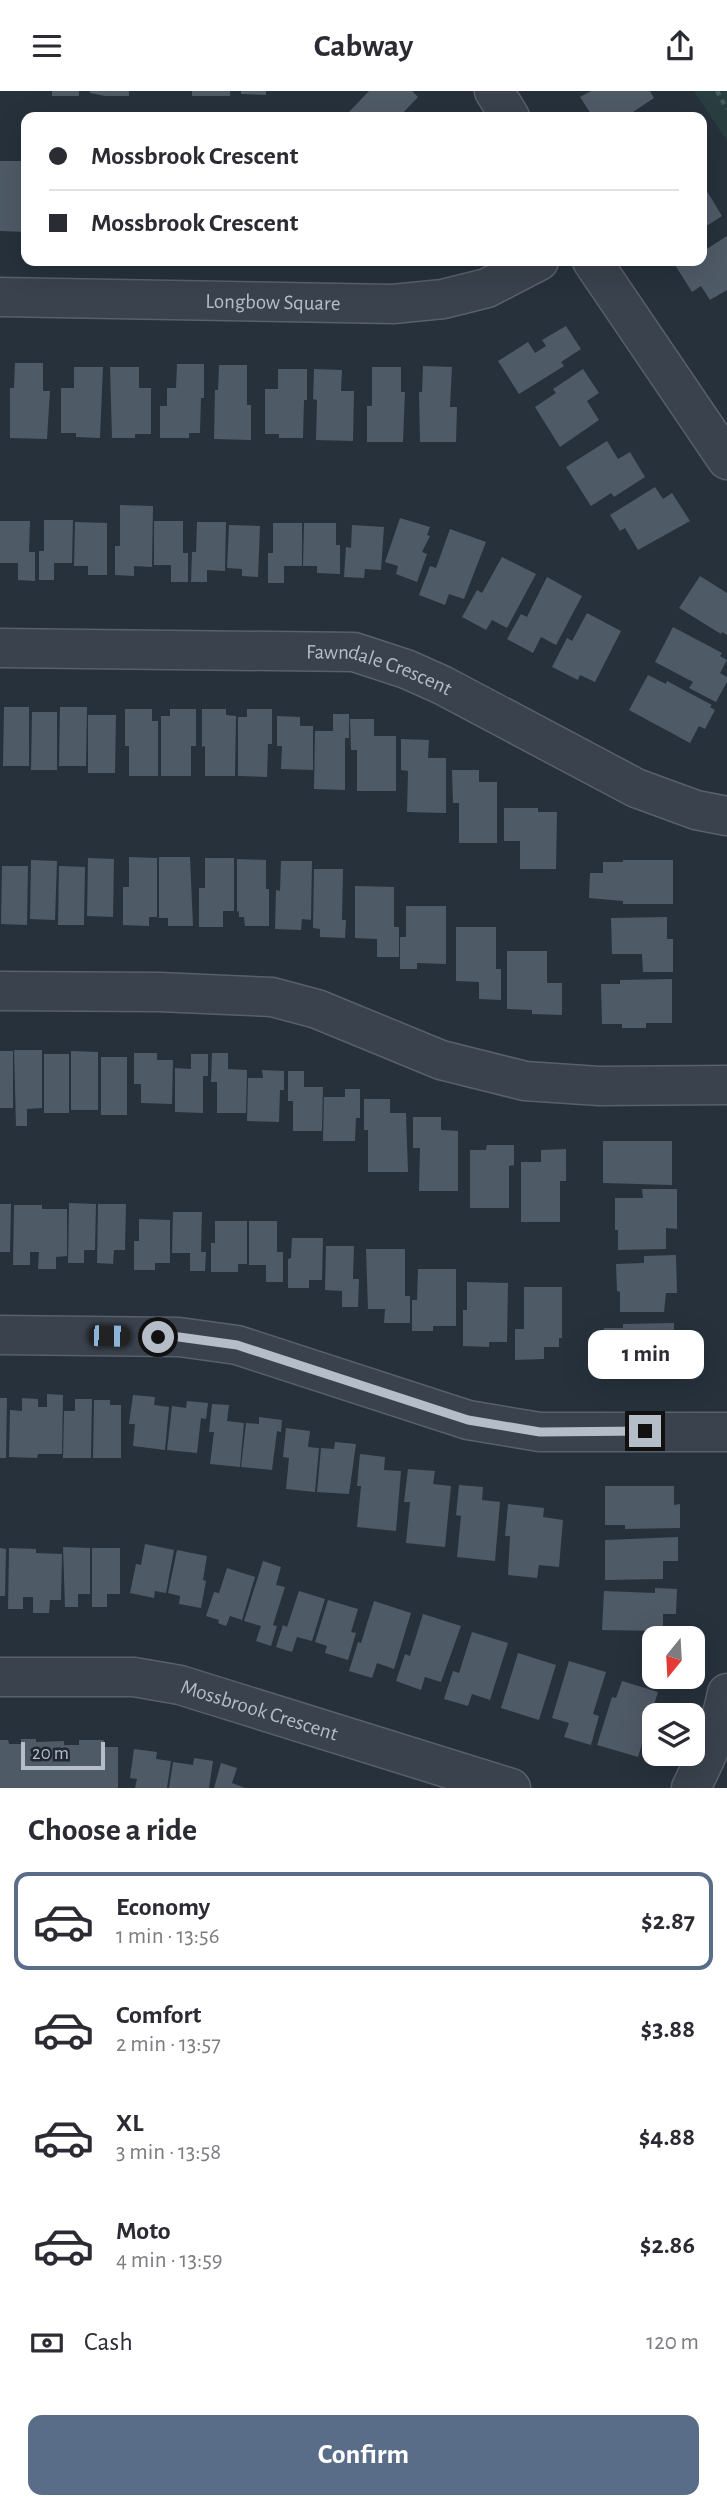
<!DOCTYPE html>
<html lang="en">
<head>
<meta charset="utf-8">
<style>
	body { margin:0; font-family:"Alegreya Sans",sans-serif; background:#f7f7f7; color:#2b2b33; height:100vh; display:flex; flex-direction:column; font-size:26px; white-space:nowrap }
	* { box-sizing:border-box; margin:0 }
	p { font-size:23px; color:#7c7c81 }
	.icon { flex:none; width:38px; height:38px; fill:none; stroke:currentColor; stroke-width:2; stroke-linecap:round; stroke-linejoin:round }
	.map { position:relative; height:1697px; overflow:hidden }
	.sheet { display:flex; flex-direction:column; background:#fff; flex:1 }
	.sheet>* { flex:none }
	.banner { position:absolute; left:21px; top:21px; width:686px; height:154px; border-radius:14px; box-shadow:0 7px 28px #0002; display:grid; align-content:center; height:154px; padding:0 28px; background:#fff }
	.needle { width:46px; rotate:198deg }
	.buttons { position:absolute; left:642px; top:1535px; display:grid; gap:14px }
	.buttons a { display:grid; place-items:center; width:63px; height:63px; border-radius:14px; background:#fff; box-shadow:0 7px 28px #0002; font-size:35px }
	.scale { position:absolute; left:21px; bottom:18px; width:84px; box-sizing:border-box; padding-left:7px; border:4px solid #b5bdc8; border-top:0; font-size:19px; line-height:24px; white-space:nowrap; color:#b5bdc8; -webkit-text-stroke:5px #1f2732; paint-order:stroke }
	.end { position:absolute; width:32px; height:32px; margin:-16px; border:9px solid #b5bdc8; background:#111; box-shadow:0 0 0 4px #111 }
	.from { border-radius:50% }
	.bubble { position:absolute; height:49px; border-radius:14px; background:#fff; box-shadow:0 7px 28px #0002; font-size:23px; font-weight:700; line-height:49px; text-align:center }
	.car { position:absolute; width:21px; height:42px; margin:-21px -10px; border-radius:9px; box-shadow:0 0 5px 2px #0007; background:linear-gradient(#222 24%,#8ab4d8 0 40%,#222 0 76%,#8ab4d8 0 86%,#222 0) }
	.banner b { display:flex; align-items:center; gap:24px; height:66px; font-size:26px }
	.banner b+b { border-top:2px solid #e1e1e2 }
	.banner i { width:18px; height:18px; background:#2b2b33 }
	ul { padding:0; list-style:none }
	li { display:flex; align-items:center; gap:21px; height:98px; margin:0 14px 10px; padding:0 14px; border:4px solid transparent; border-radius:14px }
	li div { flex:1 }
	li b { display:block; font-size:26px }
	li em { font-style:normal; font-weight:700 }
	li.active { border-color:#596c88 }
	li>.icon { width:63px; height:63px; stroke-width:1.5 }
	h2 { padding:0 28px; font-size:32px; line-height:84px }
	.pay { display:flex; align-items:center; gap:18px; height:77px; padding:0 28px; font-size:26px }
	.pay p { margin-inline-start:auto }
	.cta { display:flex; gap:14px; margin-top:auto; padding:14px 28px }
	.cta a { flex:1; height:80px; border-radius:14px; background:#596c88; color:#fff; font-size:28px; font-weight:700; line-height:80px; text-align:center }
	header { display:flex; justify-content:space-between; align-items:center; height:91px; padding:0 28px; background:#fff; font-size:32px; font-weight:700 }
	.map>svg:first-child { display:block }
	.green { fill:#293e3e }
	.building { fill:#4f5a67 }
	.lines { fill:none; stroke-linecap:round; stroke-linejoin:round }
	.minor-casing { stroke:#58606b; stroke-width:41 }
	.path { stroke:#485b5c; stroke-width:4.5; stroke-dasharray:5 5; stroke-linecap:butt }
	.minor { stroke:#3a424d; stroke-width:38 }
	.route { stroke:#b5bdc8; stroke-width:9 }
	.labels { text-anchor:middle; stroke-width:6; stroke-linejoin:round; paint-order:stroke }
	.street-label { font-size:21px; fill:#b5bdc8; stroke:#1f2732 }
</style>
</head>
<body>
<header><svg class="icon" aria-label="menu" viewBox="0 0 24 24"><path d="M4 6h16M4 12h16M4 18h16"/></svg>Cabway<svg class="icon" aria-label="share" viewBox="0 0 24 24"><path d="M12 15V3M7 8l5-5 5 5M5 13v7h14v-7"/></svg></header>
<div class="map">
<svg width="727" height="1697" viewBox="0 0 727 1697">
	<rect width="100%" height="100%" fill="#26313c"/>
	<path class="green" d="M694 0H727V50Z"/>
	<path class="building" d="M52 0H79V5H52Z
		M90 0H129V5H105L90 2Z
		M192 0H230V5H192Z
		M241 0H266V4L241 3Z
		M369 0H412L418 6 399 26H355L349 21Z
		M591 0H650L654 7 627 25 628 26H593L580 6Z
		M0 70H25L26 141 0 140Z
		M702 92 722 125 702 138Z
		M727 145V199L710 209 701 195 692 201 675 174 681 170H702V161Z
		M566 235 581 258 561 271 564 275 519 303 498 270 528 251 535 262 546 255 542 249Z
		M15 272H43V300H50L47 348 10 347V297H14Z
		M177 273H204V307H201L200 342H189V347H160V315H167V297H176Z
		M219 274H247V314H251V349L214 348 215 299H218Z
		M423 275 452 276 450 316H457L456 351H420L419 301H422Z
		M74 276H103L100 347 76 346V342H61V297H74Z
		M110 276H139V297H151V343H135V347H112Z
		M372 276H401V301H405L403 351H367V315H372Z
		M278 278H307V309H304L303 347H279V343H265V298H278Z
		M314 278 342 279 341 300H354L353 350 316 349 317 309 313 308Z
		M583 278 599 302 587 310 599 329 560 356 535 316 556 302 553 298Z
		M607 350 618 368 630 361 645 386 614 406 611 402 591 415 566 376Z
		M655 396 663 408 672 402 690 430 638 459 625 437 620 440 610 424Z
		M120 414 153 415 152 476 134 475V485L115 484V455H120Z
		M400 427 430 436 427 444 430 445 422 461 427 463 417 491 396 483 398 475 385 471Z
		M44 429H73L72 472H54V489H39V460H44Z
		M0 430H30L29 461H35V490L18 489V472H0Z
		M154 430H183V462H188V491H171V474H154Z
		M75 431 107 432V484H88V475H74Z
		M197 431H226L225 480 207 479V491H191L192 461H196Z
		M273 432H302V475H284V492H268V462H273Z
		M304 432H336V454H340V483L317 482V475H303Z
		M229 434 260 435 258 486 242 485V478L227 477Z
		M352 434 384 436 381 479 365 478 364 487 344 486 346 456 351 457Z
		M450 438 486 451 464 508 449 503 445 514 419 504 430 475 436 477Z
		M502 466 536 483 507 537 492 529 486 539 462 526 477 499 482 502Z
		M700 485 727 502V544L722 541 721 543 679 517Z
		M547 486 582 505 556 554 541 546 533 562 507 548 521 523 527 526Z
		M587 522 621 540 595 591 580 584 578 589 552 576 567 547 572 550Z
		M673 536 722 562 720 565 727 569 720 582 727 586V591L716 611 689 597 693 591 655 571Z
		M648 584 666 593 667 590 712 614 710 616 715 619 705 638 699 635 690 652 629 619Z
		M4 616H29V675H3Z
		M60 616H87L86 675H59Z
		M125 618H152V630H158V685H129V655H125Z
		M170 618H196V655H191V685H161V625H170Z
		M202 618H226V624L236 625 235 685H205V655L202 656Z
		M247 618H272V653H268L267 686 238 685V626H247Z
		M32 621H57V679H31Z
		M333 623H349V647H345V699L314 698 315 640H333Z
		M88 624H116L115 682H88Z
		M277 625 300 626V635H313V679L281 678 282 655H277Z
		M350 628H374V645H396V700H357V659H351Z
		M401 648 429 649 428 667H446V722L407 721 408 680 401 679Z
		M452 679H479V691H497V752H459V712H453Z
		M504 717H538V721H557L556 778H520V750H504Z
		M129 766 157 767V826H149V835L123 834V796H129Z
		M159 766H190L193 835H168V827H159Z
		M88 767 114 768 113 826 87 825Z
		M205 767H234V820H223V836H199V797H205Z
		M237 768 266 769V798H269V835H245L244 826H239V820L237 821Z
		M31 769 57 770 55 829 30 828Z
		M623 769H673V813H623V810L589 807 590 782H603V771H623Z
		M281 770H312L311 829 302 828 301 839 275 838 276 799 280 800Z
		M2 775H28L27 834 1 833Z
		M59 775 85 776 84 834H58Z
		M314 778H343L342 829H346L345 847 320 846V838L313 837Z
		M355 795 394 796V836H399V866H377V848L355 847Z
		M406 815H446V873L417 872V878H400V846H406Z
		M667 826V848H673V881H643L642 863H612L611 827Z
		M456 836H496V878H501V909L479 908V891L456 890Z
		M507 860H547V892H562V924L532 923V919L507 918Z
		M672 888V932H646V937H622V933H602L601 893H620V889Z
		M14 959H42V1017L27 1018V1035H16Z
		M0 960H13V1017H0Z
		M71 960 98 961V1019H71Z
		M134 962H157V969H173L172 1013 141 1012V993H134Z
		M212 962H228V978L247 979 246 1022H217V991H211Z
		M44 963H69V1022H44Z
		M191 963H208V985H203V1022L175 1021V977L191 978Z
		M101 966H127V1024H101Z
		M262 979 284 980V999H280L279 1031 247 1030 248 987H263Z
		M288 980H304V996H323L322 1040H293V1010H288Z
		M345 998H360V1027H356L355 1050H323L324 1006H345Z
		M364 1008H390V1022H406L408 1081H368V1039H364Z
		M413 1026H441V1039L458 1040V1100H419L420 1057H413Z
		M603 1050H672V1094L603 1092Z
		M487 1054H514V1074L509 1075V1117H470V1059H486Z
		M566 1058V1090H560V1131H521V1071H541V1059Z
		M642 1098H677V1138L666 1137V1158L618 1159V1139H615V1107H643Z
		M69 1112 96 1113 95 1159H84V1172H68Z
		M0 1113H11L10 1161H0Z
		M98 1113H126L125 1159H114L113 1173 97 1172Z
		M14 1114H42V1118H67V1165L56 1166V1178H38L39 1161H30V1174H13Z
		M173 1121H202L201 1161H206L205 1180H190V1162H172Z
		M139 1128 170 1129V1172H155V1179H134V1150H139Z
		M215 1130H247V1173H238V1181H211V1152H215Z
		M249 1130H277V1161H283V1191H266V1174H249Z
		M292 1147H323L322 1189H309V1197H288V1168L291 1167Z
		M326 1155H354L353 1188H359L358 1216H342V1200L325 1199Z
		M366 1158H405V1205H410V1232H384L385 1218H368Z
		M676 1164 677 1202H666L664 1221H620V1201L617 1200 616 1173 644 1172V1165Z
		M418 1178H456V1235H433V1240H412V1209H417Z
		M467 1191 508 1192 507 1251H489V1256L463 1255V1219H467Z
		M524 1196H562V1247H559V1256H544V1268L515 1269V1238H524Z
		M674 1232V1281H623V1276H604V1237H623V1233Z
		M47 1303 63 1304 62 1363H38L37 1367 9 1366 10 1319 22 1320V1307L38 1308V1316H47Z
		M133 1304 155 1306 154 1314 169 1316 165 1359 133 1355 135 1333H129Z
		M0 1307H7L6 1367H0Z
		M75 1308H92L91 1367H63L64 1320H75Z
		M94 1309H110V1314H121V1367H93Z
		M187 1310 208 1312 206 1328 201 1327 197 1362 167 1359 172 1315 186 1317Z
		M212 1313 229 1314 227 1330 244 1332 240 1376 210 1373 214 1341H209Z
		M259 1326 282 1329 281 1341 277 1340 272 1379 241 1376 246 1332 259 1333Z
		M286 1337 310 1340 308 1356 319 1357 315 1401 286 1398 289 1367 283 1366Z
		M335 1351 356 1353 349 1403 317 1401 321 1357 334 1358Z
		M360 1363 385 1366 384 1379 401 1380 396 1440 357 1436 361 1395H357Z
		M408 1378 435 1380 433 1393 451 1395 445 1456 406 1452 410 1411H404Z
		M459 1394 483 1396 482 1409 500 1411 495 1470 457 1466 461 1425 456 1424Z
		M605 1395H674V1414L680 1413V1437L625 1438V1434H605Z
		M508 1413 544 1417 543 1426 563 1429 559 1476 539 1474 537 1487 508 1484 510 1445H505Z
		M678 1446V1470H663V1488L605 1489V1449Z
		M145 1453 174 1459 166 1502 155 1500 154 1507 130 1502 136 1473 141 1474Z
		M63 1456 90 1457V1503H78V1516H65Z
		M0 1457 6 1458 5 1505H0Z
		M9 1457 36 1458V1462L62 1463 61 1509H50L49 1522H33V1506H23V1518H8Z
		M92 1457H120V1503H107V1516H92Z
		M177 1459 207 1465 203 1489 206 1490 201 1517 179 1513 180 1505 168 1502Z
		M263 1470 281 1476 276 1494 285 1496 273 1534 277 1535 271 1555 256 1550 261 1535 244 1530Z
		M227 1477 255 1486 242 1529 230 1525 226 1535 218 1532 219 1529 206 1525 214 1501 219 1502Z
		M655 1497 677 1498 676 1523H663V1540L602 1539 604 1500 655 1502Z
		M299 1500 325 1508 312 1550 297 1546 292 1561 276 1556 283 1534 287 1536Z
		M328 1509 358 1518 351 1541 356 1542 348 1569 325 1562 327 1555 315 1551Z
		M374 1510 411 1522 394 1578 377 1572 372 1587 349 1580 358 1551 361 1552Z
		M423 1523 461 1535 441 1591 425 1586 421 1599 396 1590 405 1563 410 1565Z
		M472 1541 508 1552 490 1609 472 1603 468 1615 444 1608 453 1580 459 1582Z
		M518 1562 556 1574 539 1629 501 1617Z
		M569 1570 606 1581 593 1623 599 1625 591 1654 564 1646 569 1632 552 1627Z
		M622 1590 658 1601 638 1666 597 1654 612 1606 616 1607Z
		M21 1648H36V1651L64 1650V1654H79V1649H104L103 1656H118V1697H0V1649H8L9 1653H21Z
		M134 1658 157 1661 156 1668 171 1670 167 1697H135L137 1688 130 1687Z
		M194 1667 213 1670 209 1697H169L173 1671 193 1674Z
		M221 1672 237 1677 232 1692 245 1697H214Z"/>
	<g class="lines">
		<g class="minor-casing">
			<g id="minor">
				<path d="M494 0 510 26"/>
				<path d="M592 170 727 369"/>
				<path id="s1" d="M0 206 393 213 443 208 487 197 539 170"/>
				<path id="s2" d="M0 557 354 561 406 578 442 594 636 697 696 719 727 725"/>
				<path d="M0 900 159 901 272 906 317 918 441 969 525 990 599 995 727 994"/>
				<path d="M0 1244 179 1246 237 1254 468 1329 540 1341H727"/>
				<path id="s3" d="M0 1586H134L180 1594 511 1697"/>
				<path d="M691 1697C706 1667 721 1635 727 1602"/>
			</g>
		</g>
		<path class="path" d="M717 0 727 18"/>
		<use href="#minor" class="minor"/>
	</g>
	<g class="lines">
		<path class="route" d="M158 1246H179L237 1254 468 1329 540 1341 645 1340"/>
	</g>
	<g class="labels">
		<g class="street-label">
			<text dy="7" stroke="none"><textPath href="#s1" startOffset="273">Longbow Square</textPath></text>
			<text dy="7" stroke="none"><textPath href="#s2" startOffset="382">Fawndale Crescent</textPath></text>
			<text dy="7" stroke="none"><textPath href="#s3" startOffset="264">Mossbrook Crescent</textPath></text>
		</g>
	</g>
</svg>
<div class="buttons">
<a><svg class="needle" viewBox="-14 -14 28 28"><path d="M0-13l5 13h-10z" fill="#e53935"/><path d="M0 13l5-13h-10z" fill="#7c7c81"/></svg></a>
<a><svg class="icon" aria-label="layers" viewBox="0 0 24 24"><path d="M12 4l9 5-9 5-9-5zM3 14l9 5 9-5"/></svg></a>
</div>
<div class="scale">20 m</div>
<i class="end from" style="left:158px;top:1246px"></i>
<i class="end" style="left:645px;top:1340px"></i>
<div class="bubble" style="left:588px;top:1239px;width:116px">1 min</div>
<i class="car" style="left:109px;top:1245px;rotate:91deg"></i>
<div class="banner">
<b><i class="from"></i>Mossbrook Crescent</b>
<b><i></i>Mossbrook Crescent</b>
</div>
</div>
<section class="sheet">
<h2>Choose a ride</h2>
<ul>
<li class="active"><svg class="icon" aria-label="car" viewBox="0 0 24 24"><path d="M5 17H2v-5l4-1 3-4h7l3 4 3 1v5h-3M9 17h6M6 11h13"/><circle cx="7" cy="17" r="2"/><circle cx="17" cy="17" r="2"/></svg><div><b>Economy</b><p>1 min · 13:56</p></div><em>$2.87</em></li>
<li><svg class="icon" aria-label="car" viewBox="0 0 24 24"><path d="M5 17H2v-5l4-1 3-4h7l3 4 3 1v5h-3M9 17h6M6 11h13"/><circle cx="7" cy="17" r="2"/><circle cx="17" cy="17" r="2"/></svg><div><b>Comfort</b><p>2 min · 13:57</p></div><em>$3.88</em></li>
<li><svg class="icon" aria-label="car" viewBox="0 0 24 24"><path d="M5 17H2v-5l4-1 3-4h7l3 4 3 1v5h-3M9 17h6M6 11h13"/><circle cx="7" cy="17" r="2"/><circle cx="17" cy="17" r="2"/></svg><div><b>XL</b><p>3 min · 13:58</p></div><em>$4.88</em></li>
<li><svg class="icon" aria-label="car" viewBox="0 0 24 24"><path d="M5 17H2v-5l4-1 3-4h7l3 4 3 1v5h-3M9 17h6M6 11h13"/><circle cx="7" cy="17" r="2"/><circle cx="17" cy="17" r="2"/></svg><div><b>Moto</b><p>4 min · 13:59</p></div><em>$2.86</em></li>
</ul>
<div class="pay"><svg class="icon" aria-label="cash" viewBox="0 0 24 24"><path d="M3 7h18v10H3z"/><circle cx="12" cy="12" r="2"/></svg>Cash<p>120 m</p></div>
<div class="cta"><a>Confirm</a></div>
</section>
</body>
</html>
